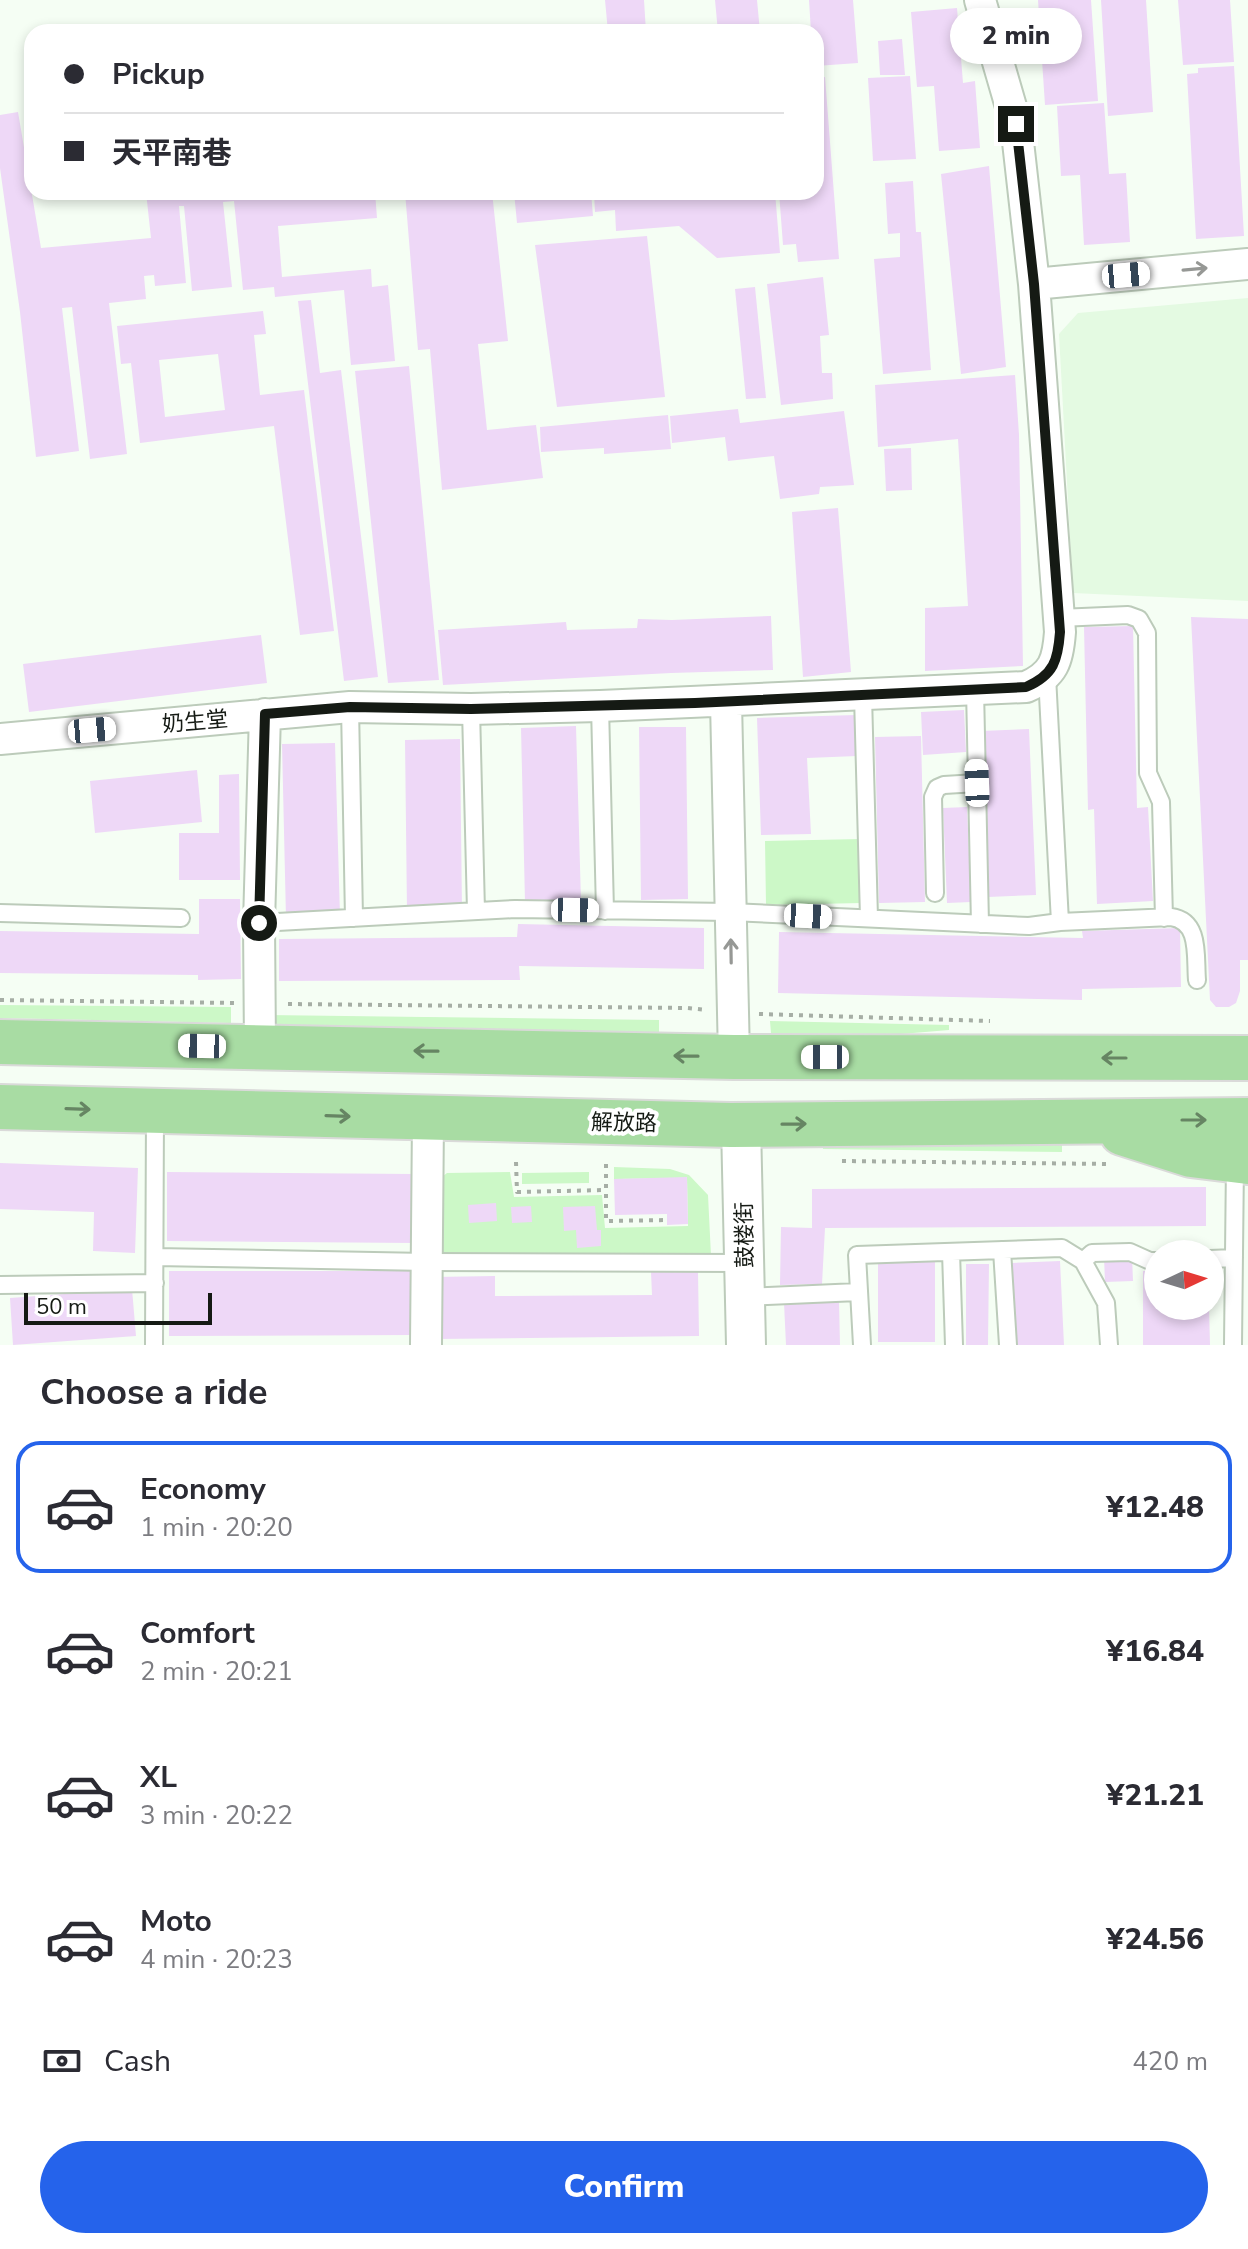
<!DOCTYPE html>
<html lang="en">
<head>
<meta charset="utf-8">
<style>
	body { margin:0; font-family:"Nunito Sans","Noto Sans SC",sans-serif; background:#f2f2f3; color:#2b2b33; height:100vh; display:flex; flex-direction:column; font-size:30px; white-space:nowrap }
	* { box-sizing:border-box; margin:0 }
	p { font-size:26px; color:#7c7c81 }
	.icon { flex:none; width:44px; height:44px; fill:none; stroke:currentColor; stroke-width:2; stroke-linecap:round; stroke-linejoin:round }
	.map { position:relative; height:1345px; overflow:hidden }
	.panel { display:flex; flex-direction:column; background:#fff; flex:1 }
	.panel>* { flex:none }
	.guide { position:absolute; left:24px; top:24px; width:800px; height:176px; border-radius:24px; box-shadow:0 4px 12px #0003; display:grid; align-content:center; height:176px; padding:0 40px; background:#fff }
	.needle { width:52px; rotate:86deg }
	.controls { position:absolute; left:1144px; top:1240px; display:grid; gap:16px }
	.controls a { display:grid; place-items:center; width:80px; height:80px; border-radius:50%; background:#fff; box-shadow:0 4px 12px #0003; font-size:40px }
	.scale { position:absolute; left:24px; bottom:20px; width:188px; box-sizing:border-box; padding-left:8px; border:4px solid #151a14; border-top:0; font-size:22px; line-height:28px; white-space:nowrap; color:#151a14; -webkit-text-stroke:6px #fff; paint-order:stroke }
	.end { position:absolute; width:36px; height:36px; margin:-18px; border:10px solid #151a14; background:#fff; box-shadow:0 0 0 4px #fff }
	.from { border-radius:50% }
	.bubble { position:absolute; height:56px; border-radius:28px; background:#fff; box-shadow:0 4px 12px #0003; font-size:26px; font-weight:800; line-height:56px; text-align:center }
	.car { position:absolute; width:24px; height:48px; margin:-24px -12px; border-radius:10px; box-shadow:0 0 6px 2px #0007; background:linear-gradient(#fff 24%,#345 0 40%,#fff 0 76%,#345 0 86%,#fff 0) }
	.guide b { display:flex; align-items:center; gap:28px; height:76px; font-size:30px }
	.guide b+b { border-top:2px solid #e1e1e2 }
	.guide i { width:20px; height:20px; background:#2b2b33 }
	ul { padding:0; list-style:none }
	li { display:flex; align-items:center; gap:24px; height:132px; margin:0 16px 12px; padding:0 24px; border:4px solid transparent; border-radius:24px }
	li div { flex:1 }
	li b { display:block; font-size:30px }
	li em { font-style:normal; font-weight:800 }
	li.current { border-color:#2563eb }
	li>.icon { width:72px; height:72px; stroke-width:1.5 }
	h2 { padding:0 40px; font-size:36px; line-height:96px }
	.pay { display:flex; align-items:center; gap:20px; height:88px; padding:0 40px; font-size:30px }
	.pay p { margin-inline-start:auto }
	.action { display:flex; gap:16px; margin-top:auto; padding:16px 40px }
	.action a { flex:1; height:92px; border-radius:48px; background:#2563eb; color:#fff; font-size:32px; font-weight:800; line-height:92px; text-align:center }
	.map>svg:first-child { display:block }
	.built { fill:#e4fae2 }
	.green { fill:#ccf8c7 }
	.building { fill:#eed8f7; fill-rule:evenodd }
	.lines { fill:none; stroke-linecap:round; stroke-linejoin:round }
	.service-casing { stroke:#bccbba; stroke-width:20 }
	.minor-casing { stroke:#bccbba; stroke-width:34 }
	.tertiary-casing { stroke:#bccbba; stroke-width:42 }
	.primary-casing { stroke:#dadad9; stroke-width:48 }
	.path { stroke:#a6aea5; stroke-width:4; stroke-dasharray:4 6; stroke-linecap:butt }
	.service { stroke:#fff; stroke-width:16 }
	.minor { stroke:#fff; stroke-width:30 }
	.tertiary { stroke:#fff; stroke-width:38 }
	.primary { stroke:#a8dca3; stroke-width:44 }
	.oneway { stroke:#969895 }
	.oneway2 { stroke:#668563 }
	.route { stroke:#151a14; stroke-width:10 }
	.labels { text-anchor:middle; stroke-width:8; stroke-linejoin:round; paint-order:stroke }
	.street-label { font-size:22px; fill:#151a14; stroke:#fff }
</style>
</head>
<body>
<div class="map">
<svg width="1248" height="1345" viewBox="0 0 1248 1345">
	<rect width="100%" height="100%" fill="#f5fef4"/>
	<path class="built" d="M1248 298V601L1073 593 1059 334 1078 313Z"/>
	<path class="green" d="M861 839 862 903 766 905 765 841Z
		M0 1005 231 1007V1023L0 1018Z
		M267 1015 659 1020V1033L266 1028Z
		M770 1021 949 1025V1030L901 1034 771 1033Z
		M1062 1140V1152L823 1149V1144Z
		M614 1167 670 1169 689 1175 708 1195 711 1256 439 1253 438 1180 447 1173 510 1172 514 1197 602 1195 605 1228 688 1226 687 1178 614 1179Z
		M589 1172V1183L522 1184V1173Z"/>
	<path class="building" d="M605 0H644L646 32H608Z
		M715 0H757L760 32H718Z
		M809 0H853L858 63 816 66V32H811Z
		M1038 0H1091L1098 101 1045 105Z
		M1101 0H1146L1153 112 1108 116Z
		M1178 0H1230L1234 62 1183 65Z
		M957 8 963 83 975 81 980 148 939 151 934 86 917 87 911 12Z
		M902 39 905 75H880L878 41Z
		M1234 66 1244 236 1196 239 1187 74 1198 73V68Z
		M910 76 916 159 873 161 868 78Z
		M825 77 839 259 798 262 796 244 783 245 779 192H816V78Z
		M1104 103 1109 174 1126 173 1130 242 1084 245 1080 175 1061 176 1057 106Z
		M18 112 41 248 151 238 146 192H375L377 218 278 226 282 277 371 269 372 287 388 285 395 361 351 365 344 290 275 297 274 287 243 290 234 201 223 202 232 287 192 291 184 206H179L186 283 155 286 154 275 144 276 146 299 109 303 127 454 90 459 72 307 62 308 79 451 36 457 20 312 0 168V115Z
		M989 166 1006 367 961 374 941 174Z
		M913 181 916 232H921L931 370 883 374 874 259 900 257V233L888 234 885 183Z
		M405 192H492L508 341 478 344 487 430 536 425 543 478 442 490 430 349 418 350Z
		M514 192H591L593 216 517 223Z
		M594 192H775L780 253 717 258 679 226 616 231 615 210 595 212Z
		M647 236 665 397 557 407 535 245Z
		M823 277 829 335 820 336 822 373H832L833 399 781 405 767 284Z
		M755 287 766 398 746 399 735 289Z
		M311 300 320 373 341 370 378 677 344 681 298 301Z
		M263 311 266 334 254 335 260 395 304 390 334 631 300 635 274 426 140 443 131 363 121 364 117 326ZM218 354 225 410 165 417 159 360Z
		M409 366 439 680 388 683 355 371Z
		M1015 375 1019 435 1023 666 925 671V608L968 606 958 439 878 447 875 385Z
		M738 409 740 423 844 411 854 485 820 487 819 494 780 499 774 456 728 461 725 437 672 443 670 416Z
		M668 415 671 449 604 454V448L541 452 540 427Z
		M911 448 912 490 886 491 884 449Z
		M838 508 851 672 803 677 792 512Z
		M771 616 773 670 671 673 443 685 438 630 566 622 567 630 637 628 638 619 672 620Z
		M1191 617 1248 619V960H1240V991L1236 1003 1229 1007H1216L1210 1000Z
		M1133 626 1137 808 1148 807 1153 901 1097 904 1094 809 1088 810 1084 627Z
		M261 635 267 683 29 712 23 664Z
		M964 710 966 752 923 755 921 712Z
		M856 715 857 756 807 758 811 834 761 835 757 718Z
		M576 726 581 901 525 902 521 728Z
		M639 727H686L688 899 641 900Z
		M1029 729 1036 895 988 897 981 731Z
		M921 736 925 902 879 903 875 737Z
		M460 739 462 911H407L405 740Z
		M335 743 340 916 286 918 282 744Z
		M197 770 202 822 95 833 90 781Z
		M239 774 240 880H179V833H219V775Z
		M967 807 971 902 947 903 943 808Z
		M199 899H240L241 979 198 980V975L0 973V931L199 934Z
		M518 924 704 928V969L519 966 520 980 279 981V939L517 937Z
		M1180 928 1181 987 1082 989V1000L778 993 779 932 1083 938 1082 931Z
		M0 1163 138 1168 135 1253 93 1251 94 1212 0 1209Z
		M167 1172 414 1174V1243L167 1241Z
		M687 1177 688 1224 667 1225V1214L615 1215 614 1179Z
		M1206 1187V1226L825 1228 822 1284 780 1285 781 1227 812 1228V1189Z
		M496 1203 497 1221 469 1223 468 1205Z
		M531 1206 532 1222 512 1223 511 1207Z
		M595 1206 597 1230H601V1246L577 1248 576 1230 564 1231 563 1207Z
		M1132 1256 1133 1281 1105 1282 1104 1257Z
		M1060 1261 1064 1345H1016L1012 1263Z
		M878 1262H935V1342H878Z
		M966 1264H989L988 1345H966Z
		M169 1271H413V1335L169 1336Z
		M1143 1271H1158V1306H1209L1210 1345H1143Z
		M651 1272H698L699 1336 435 1339 434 1277 495 1276V1296L652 1295Z
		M132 1289 136 1336 13 1345 10 1298Z
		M839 1301 840 1345H786L784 1303Z"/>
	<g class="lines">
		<g class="service-casing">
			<path id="service" d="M1059 618 1128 615 1139 619 1147 633 1148 773 1161 802 1164 918
				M1047 676 1060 922
				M975 689 980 924
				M863 696 869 918
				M600 706 605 911
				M350 707 354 918
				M471 709 476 911
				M935 893 933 797 937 788 944 785 977 783
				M0 913 181 918
				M259 923 515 909 731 912 1029 926 1060 922 1171 917C1201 921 1195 957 1197 980
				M1002 1250 1008 1345
				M951 1252 954 1345
				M155 1257 427 1262 744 1263
				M1210 1259 1234 1258
				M1083 1261 1092 1253 1130 1252 1150 1261H1158
				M0 1285 155 1283
				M745 1297 858 1292
				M154 1345 155 1113
				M862 1345 857 1255 1062 1248 1083 1261 1106 1303 1109 1345
				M1233 1345 1235 1162"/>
		</g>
		<g class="minor-casing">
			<path id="minor" d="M1034 284 1248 264
				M726 702 734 1057
				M0 739 350 707 471 709 600 706 1026 687C1054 675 1058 660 1060 632L1034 284 1016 124 980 0
				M260 1047 259 923 265 714
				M426 1345 428 1118"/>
		</g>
		<g class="tertiary-casing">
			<path id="tertiary" d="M741 1125 746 1345"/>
		</g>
		<g class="primary-casing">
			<path id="primary" d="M0 1042 734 1057 1248 1058
				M0 1107 731 1125 1248 1120
				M1122 1133 1191 1155 1248 1162"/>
		</g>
		<path class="path" d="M0 1000 235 1003
			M288 1004 687 1008 707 1010
			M759 1014 990 1021
			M842 1161 1109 1164
			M516 1162 517 1192 606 1190
			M606 1164V1221L667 1220"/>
		<use href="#service" class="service"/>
		<use href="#minor" class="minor"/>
		<use href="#tertiary" class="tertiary"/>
		<use href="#primary" class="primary"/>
	</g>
	<defs><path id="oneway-shaft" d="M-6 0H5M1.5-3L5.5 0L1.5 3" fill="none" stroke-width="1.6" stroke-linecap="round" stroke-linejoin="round" transform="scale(2)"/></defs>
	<g class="oneway">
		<use href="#oneway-shaft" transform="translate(1195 269) rotate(-5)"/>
		<use href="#oneway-shaft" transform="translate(731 951) rotate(-91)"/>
	</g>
	<g class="oneway2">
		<use href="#oneway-shaft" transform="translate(426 1051) rotate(-179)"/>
		<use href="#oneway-shaft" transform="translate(686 1056) rotate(-179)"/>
		<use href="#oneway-shaft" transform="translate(1114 1058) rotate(-180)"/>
		<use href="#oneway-shaft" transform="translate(78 1109) rotate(2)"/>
		<use href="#oneway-shaft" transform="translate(338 1116) rotate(2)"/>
		<use href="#oneway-shaft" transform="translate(1194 1120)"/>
		<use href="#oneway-shaft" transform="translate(794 1124) rotate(-1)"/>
	</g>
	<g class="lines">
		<path class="route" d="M259 923 265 714 350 707 471 709 695 703 1026 687C1054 675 1058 660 1060 632L1034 284 1016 124"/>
	</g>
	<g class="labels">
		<g class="street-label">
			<text transform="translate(195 721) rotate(-5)" y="8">奶生堂</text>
			<text transform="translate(624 1122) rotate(1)" y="8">解放路</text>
			<text transform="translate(744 1235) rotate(-91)" y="8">鼓楼街</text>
		</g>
	</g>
</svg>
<div class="controls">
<a><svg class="needle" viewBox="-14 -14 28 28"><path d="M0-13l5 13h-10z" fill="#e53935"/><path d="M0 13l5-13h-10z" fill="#7c7c81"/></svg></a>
</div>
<div class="scale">50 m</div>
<i class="end from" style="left:259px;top:923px"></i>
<i class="end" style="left:1016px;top:124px"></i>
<div class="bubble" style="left:950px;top:8px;width:132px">2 min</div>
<i class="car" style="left:1126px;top:275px;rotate:85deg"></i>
<i class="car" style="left:92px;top:730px;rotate:85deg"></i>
<i class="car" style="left:977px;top:783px;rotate:358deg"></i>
<i class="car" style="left:575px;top:910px;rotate:91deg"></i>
<i class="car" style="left:808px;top:916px;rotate:93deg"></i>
<i class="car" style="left:202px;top:1046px;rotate:271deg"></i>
<i class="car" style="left:825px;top:1057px;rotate:270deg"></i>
<div class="guide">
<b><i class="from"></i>Pickup</b>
<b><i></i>天平南巷</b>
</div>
</div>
<section class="panel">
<h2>Choose a ride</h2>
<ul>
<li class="current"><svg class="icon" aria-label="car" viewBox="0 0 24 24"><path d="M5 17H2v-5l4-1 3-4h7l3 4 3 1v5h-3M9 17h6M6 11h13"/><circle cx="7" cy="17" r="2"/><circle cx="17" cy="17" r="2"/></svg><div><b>Economy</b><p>1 min · 20:20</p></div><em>¥12.48</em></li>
<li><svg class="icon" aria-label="car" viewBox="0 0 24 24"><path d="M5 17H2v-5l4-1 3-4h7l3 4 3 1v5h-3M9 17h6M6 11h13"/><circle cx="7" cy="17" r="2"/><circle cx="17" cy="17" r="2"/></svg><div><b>Comfort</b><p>2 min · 20:21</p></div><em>¥16.84</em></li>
<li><svg class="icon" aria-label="car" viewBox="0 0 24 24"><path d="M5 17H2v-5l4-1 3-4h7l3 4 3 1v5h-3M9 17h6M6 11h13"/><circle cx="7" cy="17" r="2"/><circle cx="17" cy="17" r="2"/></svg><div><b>XL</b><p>3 min · 20:22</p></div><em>¥21.21</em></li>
<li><svg class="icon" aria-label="car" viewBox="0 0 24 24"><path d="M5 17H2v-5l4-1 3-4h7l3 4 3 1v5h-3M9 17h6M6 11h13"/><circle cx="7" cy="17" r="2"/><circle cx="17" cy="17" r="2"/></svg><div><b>Moto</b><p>4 min · 20:23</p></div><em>¥24.56</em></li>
</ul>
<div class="pay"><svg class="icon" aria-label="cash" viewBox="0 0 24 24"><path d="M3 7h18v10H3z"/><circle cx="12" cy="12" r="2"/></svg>Cash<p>420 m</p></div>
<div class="action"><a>Confirm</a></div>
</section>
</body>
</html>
